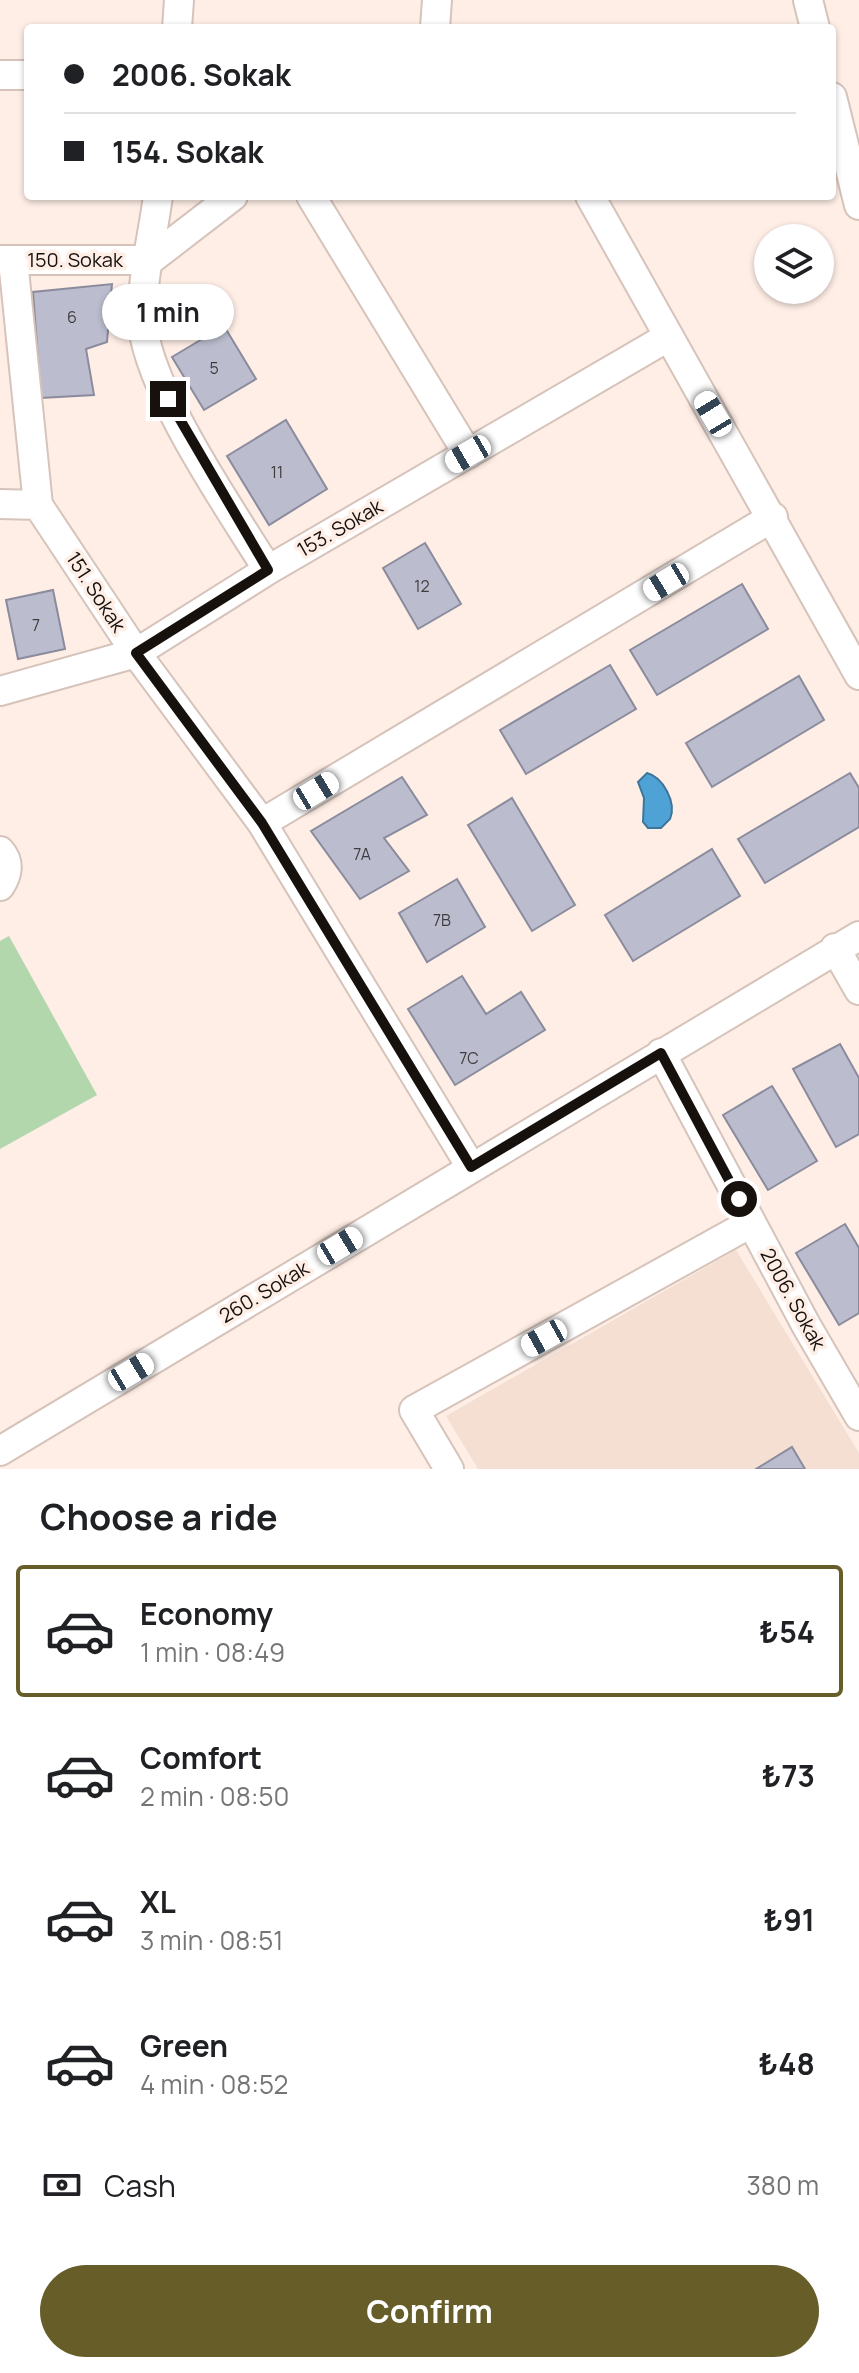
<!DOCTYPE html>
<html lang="en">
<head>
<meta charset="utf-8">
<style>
	body { margin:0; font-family:Manrope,sans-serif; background:#f2f2f2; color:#202124; height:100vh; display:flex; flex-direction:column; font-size:30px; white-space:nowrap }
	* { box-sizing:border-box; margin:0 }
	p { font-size:26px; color:#757577 }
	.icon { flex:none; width:44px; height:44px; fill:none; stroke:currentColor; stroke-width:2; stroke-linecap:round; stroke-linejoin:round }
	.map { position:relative; height:1469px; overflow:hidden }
	.details { display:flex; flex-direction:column; background:#fff; flex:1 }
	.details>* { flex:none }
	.hud { position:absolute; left:24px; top:24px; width:812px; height:176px; border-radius:8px; box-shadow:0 2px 6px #0004; display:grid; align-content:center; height:176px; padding:0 40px; background:#fff }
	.controls { position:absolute; left:754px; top:224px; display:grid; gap:16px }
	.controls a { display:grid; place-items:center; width:80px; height:80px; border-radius:50%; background:#fff; box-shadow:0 2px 6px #0004; font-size:40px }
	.end { position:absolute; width:36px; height:36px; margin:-18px; border:10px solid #17110e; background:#fff; box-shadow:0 0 0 4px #fff }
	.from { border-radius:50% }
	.bubble { position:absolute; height:56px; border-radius:28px; background:#fff; box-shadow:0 2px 6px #0004; font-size:26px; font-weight:700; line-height:56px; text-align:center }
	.car { position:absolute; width:24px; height:48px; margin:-24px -12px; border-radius:10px; box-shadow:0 0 6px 2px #0007; background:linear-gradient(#fff 24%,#345 0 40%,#fff 0 76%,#345 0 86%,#fff 0) }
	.hud b { display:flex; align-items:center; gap:28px; height:76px; font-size:30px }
	.hud b+b { border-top:2px solid #e0e0e0 }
	.hud i { width:20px; height:20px; background:#202124 }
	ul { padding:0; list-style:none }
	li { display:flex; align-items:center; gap:24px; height:132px; margin:0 16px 12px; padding:0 24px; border:4px solid transparent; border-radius:8px }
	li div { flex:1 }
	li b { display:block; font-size:30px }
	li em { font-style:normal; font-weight:700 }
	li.on { border-color:#665d29 }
	li>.icon { width:72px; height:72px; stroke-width:1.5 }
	h2 { padding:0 40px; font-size:36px; line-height:96px }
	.pay { display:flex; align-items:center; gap:20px; height:88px; padding:0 40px; font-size:30px }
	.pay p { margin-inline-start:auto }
	.cta { display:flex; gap:16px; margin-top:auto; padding:16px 40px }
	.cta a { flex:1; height:92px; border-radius:48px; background:#665d29; color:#fff; font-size:32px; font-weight:700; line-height:92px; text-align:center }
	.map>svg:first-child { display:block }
	.education { fill:#f4dfd2 }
	.green { fill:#b2d7ac }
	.water { fill:#4fa2d6; stroke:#3e769a; stroke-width:2 }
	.building { fill:#bbbdcf; stroke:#8a8b9c; stroke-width:2 }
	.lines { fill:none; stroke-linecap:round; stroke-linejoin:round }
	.minor-casing { stroke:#d6c3ba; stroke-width:32 }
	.minor { stroke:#fff; stroke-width:28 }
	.route { stroke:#17110e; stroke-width:10 }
	.labels { text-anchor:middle; stroke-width:7; stroke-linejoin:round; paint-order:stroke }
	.number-label { font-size:16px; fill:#403c3e }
	.street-label { font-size:20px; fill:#17110e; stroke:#feeee6 }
</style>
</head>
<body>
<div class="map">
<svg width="859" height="1469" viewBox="0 0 859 1469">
	<rect width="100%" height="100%" fill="#feeee6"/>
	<path class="education" d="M736 1250 859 1453V1469H478L446 1416Z"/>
	<path class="green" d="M9 936 97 1095 0 1149V941Z"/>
	<path class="water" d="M647 773C663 777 677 803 670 819L661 828H648L643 822 644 798 638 782Z"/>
	<path class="building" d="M112 284 107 342 86 349 94 395 41 398 33 292Z
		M224 326 256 379 204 410 172 357Z
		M286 420 327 489 269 525 227 456Z
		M425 543 461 604 418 629 383 568Z
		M742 584 768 629 657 695 630 650Z
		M53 590 65 649 18 659 6 600Z
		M610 665 636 709 526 774 500 730Z
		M799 676 824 720 712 787 686 743Z
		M850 773 859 788V827L765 883 738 839Z
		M402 777 427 815 384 838 409 871 360 899 311 831Z
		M512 798 575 905 532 931 468 825Z
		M712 849 740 896 633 961 605 915Z
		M457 879 485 927 427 962 399 913Z
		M462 976 486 1014 521 992 545 1030 455 1085 408 1009Z
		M840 1044 859 1078V1134L836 1147 793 1069Z
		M772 1086 817 1161 768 1190 723 1115Z
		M845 1224 859 1248V1313L839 1325 796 1253Z
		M792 1447 805 1469H756Z"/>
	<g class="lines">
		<g class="minor-casing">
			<path id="minor" d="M808 0 815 28
				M177 28 179 0
				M435 28 437 0
				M0 75H28
				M832 97 859 205
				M158 196C153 234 143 274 142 312 140 380 231 510 268 570
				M311 196 468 454
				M590 196 859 675
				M0 260H150
				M13 260 38 505 136 653 262 823 471 1167
				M150 260 233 196
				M0 504 38 505
				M0 691 136 653 268 570 668 337
				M262 823 773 517
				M0 851C10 862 8 874 0 886
				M835 948 859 990
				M661 1053 806 1325 859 1416
				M0 1451 859 936
				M449 1469 414 1410 751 1223"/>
		</g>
		<use href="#minor" class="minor"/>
	</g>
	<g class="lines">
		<path class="route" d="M168 399 268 570 136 653 262 823 471 1167 661 1053 739 1199"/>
	</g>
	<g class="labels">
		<g class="number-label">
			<text x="72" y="323">6</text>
			<text x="214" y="374">5</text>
			<text x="277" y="478">11</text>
			<text x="422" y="592">12</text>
			<text x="36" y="631">7</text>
			<text x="362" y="860">7A</text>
			<text x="442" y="926">7B</text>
			<text x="469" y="1064">7C</text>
		</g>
		<g class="street-label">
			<text x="75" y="267">150. Sokak</text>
			<text transform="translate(340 528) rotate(-30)" y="7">153. Sokak</text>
			<text transform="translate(96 592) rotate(57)" y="7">151. Sokak</text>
			<text transform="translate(264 1292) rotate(-31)" y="7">260. Sokak</text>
			<text transform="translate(793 1299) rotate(61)" y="7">2006. Sokak</text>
		</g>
	</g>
</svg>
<div class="controls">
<a><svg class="icon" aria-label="layers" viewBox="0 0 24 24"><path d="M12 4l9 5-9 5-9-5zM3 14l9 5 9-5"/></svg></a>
</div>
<i class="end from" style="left:739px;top:1199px"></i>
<i class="end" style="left:168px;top:399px"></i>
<div class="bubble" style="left:102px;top:284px;width:132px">1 min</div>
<i class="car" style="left:713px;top:414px;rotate:329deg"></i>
<i class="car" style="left:468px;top:454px;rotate:240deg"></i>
<i class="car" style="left:666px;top:582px;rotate:239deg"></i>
<i class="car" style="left:316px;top:791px;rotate:59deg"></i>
<i class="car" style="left:340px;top:1246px;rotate:59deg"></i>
<i class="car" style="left:544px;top:1338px;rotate:241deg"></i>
<i class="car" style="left:131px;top:1372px;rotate:59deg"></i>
<div class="hud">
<b><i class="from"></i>2006. Sokak</b>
<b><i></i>154. Sokak</b>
</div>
</div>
<section class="details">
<h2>Choose a ride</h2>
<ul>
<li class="on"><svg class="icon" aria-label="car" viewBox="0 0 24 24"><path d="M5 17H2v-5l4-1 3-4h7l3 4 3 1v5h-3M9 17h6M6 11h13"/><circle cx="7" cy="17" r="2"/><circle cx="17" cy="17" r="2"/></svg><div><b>Economy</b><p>1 min · 08:49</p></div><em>₺54</em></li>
<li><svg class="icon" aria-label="car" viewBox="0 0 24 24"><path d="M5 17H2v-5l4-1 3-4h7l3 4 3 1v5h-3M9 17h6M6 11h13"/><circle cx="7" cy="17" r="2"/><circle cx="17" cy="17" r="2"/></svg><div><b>Comfort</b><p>2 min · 08:50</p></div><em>₺73</em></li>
<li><svg class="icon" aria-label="car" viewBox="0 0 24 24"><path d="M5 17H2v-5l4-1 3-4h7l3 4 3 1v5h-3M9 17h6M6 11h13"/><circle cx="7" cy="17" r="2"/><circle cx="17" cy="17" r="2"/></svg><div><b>XL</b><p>3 min · 08:51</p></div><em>₺91</em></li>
<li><svg class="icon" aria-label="car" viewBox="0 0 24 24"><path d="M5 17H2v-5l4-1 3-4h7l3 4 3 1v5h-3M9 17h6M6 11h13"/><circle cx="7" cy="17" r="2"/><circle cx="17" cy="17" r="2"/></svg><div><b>Green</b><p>4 min · 08:52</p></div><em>₺48</em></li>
</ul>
<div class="pay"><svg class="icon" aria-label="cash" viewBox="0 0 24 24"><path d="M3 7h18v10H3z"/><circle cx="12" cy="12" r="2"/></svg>Cash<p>380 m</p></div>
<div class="cta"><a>Confirm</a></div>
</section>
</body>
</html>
